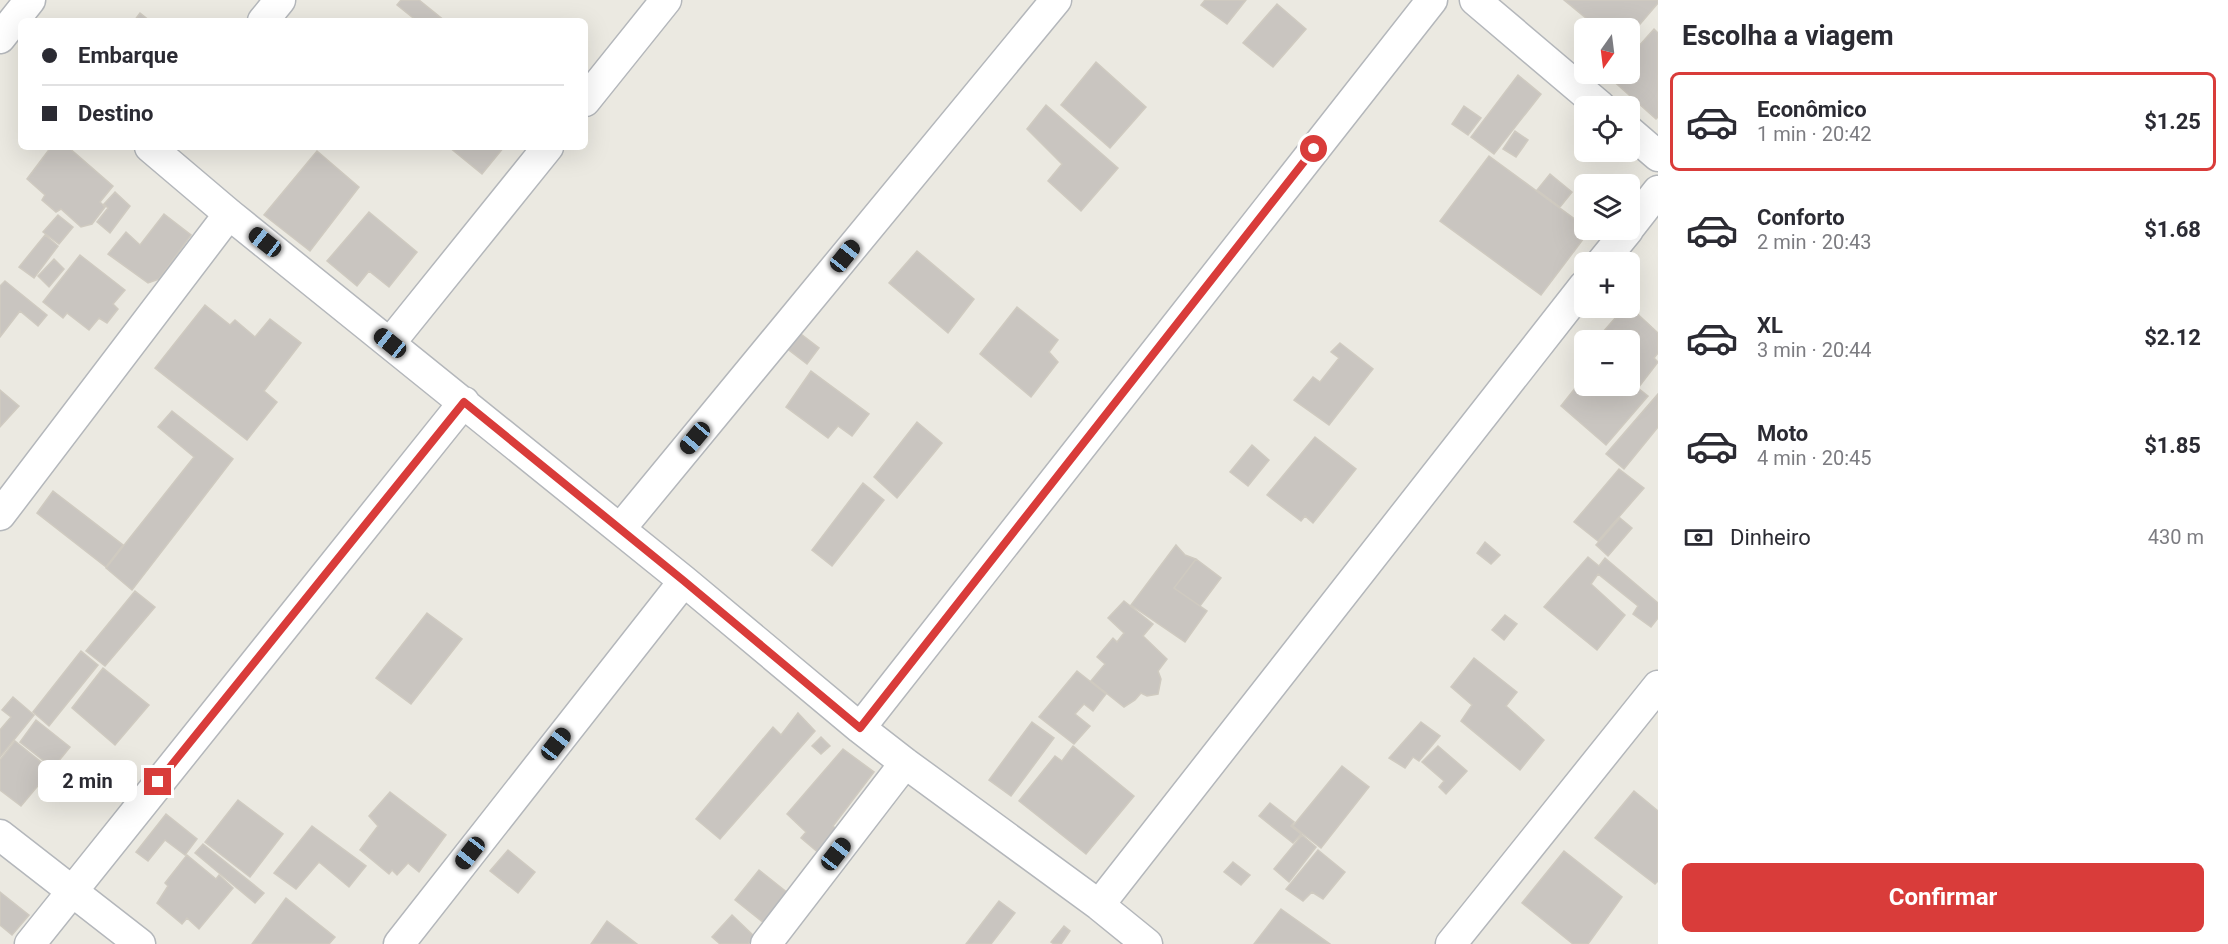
<!DOCTYPE html>
<html lang="pt">
<head>
<meta charset="utf-8">
<style>
	body { margin:0; font-family:Roboto,sans-serif; background:#f7f7f7; color:#2b2b33; height:100vh; display:flex; flex-direction:column; font-size:22px; white-space:nowrap }
	* { box-sizing:border-box; margin:0 }
	p { font-size:20px; color:#7c7c81 }
	.icon { flex:none; width:33px; height:33px; fill:none; stroke:currentColor; stroke-width:2; stroke-linecap:round; stroke-linejoin:round }
	.map { position:relative; flex:1; overflow:hidden }
	.panel { display:flex; flex-direction:column; background:#fff; width:570px }
	.panel>* { flex:none }
	.hud { position:absolute; left:18px; top:18px; width:570px; height:132px; border-radius:9px; box-shadow:0 6px 24px #0002; display:grid; align-content:center; height:132px; padding:0 24px; background:#fff }
	.needle { width:39px; rotate:194deg }
	.buttons { position:absolute; left:1574px; top:18px; display:grid; gap:12px }
	.buttons a { display:grid; place-items:center; width:66px; height:66px; border-radius:9px; background:#fff; box-shadow:0 6px 24px #0002; font-size:30px }
	.end { position:absolute; width:27px; height:27px; margin:-14px; border:8px solid #d93c3a; background:#fff; box-shadow:0 0 0 3px #fff }
	.from { border-radius:50% }
	.bubble { position:absolute; height:42px; border-radius:9px; background:#fff; box-shadow:0 6px 24px #0002; font-size:20px; font-weight:700; line-height:42px; text-align:center }
	.car { position:absolute; width:18px; height:36px; margin:-18px -9px; border-radius:8px; box-shadow:0 0 4px 2px #0007; background:linear-gradient(#222 24%,#8ab4d8 0 40%,#222 0 76%,#8ab4d8 0 86%,#222 0) }
	.hud b { display:flex; align-items:center; gap:21px; height:57px; font-size:22px }
	.hud b+b { border-top:2px solid #e1e1e2 }
	.hud i { width:15px; height:15px; background:#2b2b33 }
	ul { padding:0; list-style:none }
	li { display:flex; align-items:center; gap:18px; height:99px; margin:0 12px 9px; padding:0 12px; border:3px solid transparent; border-radius:9px }
	li div { flex:1 }
	li b { display:block; font-size:22px }
	li em { font-style:normal; font-weight:700 }
	li.selected { border-color:#d93c3a }
	li>.icon { width:54px; height:54px; stroke-width:1.5 }
	h2 { padding:0 24px; font-size:27px; line-height:72px }
	.pay { display:flex; align-items:center; gap:15px; height:66px; padding:0 24px; font-size:22px }
	.pay p { margin-inline-start:auto }
	.cta { display:flex; gap:12px; margin-top:auto; padding:12px 24px }
	.cta a { flex:1; height:69px; border-radius:9px; background:#d93c3a; color:#fff; font-size:24px; font-weight:700; line-height:69px; text-align:center }
	main { display:flex; flex:1; min-height:0 }
	.map>svg:first-child { display:block }
	.building { fill:#c9c5c0; stroke:#cfcac0; stroke-width:1.5 }
	.lines { fill:none; stroke-linecap:round; stroke-linejoin:round }
	.street-casing { stroke:#b4b7bb; stroke-width:33 }
	.street { stroke:#fff; stroke-width:30 }
	.route { stroke:#d93c3a; stroke-width:8 }
</style>
</head>
<body>
<main>
<div class="map">
<svg width="1658" height="944" viewBox="0 0 1658 944">
	<rect width="100%" height="100%" fill="#ebe9e1"/>
	<path class="building" d="M401 0H419L445 21H417L397 5Z
		M1205 0H1246L1227 24 1201 5Z
		M1564 0H1658V3L1629 37V28H1598Z
		M1277 4 1306 29 1273 67 1243 43Z
		M140 13 150 21H134Z
		M1654 29 1658 33V117L1656 119 1610 78 1614 74H1629V57Z
		M1096 62 1146 107 1110 148 1061 105Z
		M1518 75 1541 94 1494 154 1471 137Z
		M1046 105 1118 168 1081 211 1048 181 1062 164 1027 129Z
		M1464 106 1481 118 1468 135 1452 124Z
		M1515 131 1528 140 1516 157 1503 149Z
		M51 147H68L113 186 100 202 105 207 92 224 81 227 61 209 56 212 42 200 45 195 27 179Z
		M449 147H504L482 174Z
		M317 151 359 187 310 251 264 215Z
		M1489 156 1584 226V230H1590L1541 295 1440 221Z
		M1550 174 1572 192 1560 207 1537 190Z
		M115 192 130 206 110 233 97 222 108 208 104 204Z
		M369 212 417 252 389 287 369 271 357 286 327 261Z
		M164 214 191 235 159 279 148 283 108 254 126 232 140 245Z
		M58 215 73 227 59 244 43 232Z
		M45 235 58 246 34 278 19 267Z
		M917 251 974 299 948 333 889 283Z
		M80 255 125 290 113 304 118 309 107 323 99 318 89 330 67 313 63 318 43 302Z
		M54 259 64 269 49 287 38 276Z
		M5 281 47 315 38 326 20 311 0 337V286Z
		M205 305 230 325 235 320 255 337 270 319 301 343 264 391 277 402 247 440 155 368Z
		M1629 306 1658 333V353L1654 358 1658 362 1638 388 1648 396 1606 445 1561 406 1584 377V386H1629V340H1596L1624 308Z
		M1017 307 1058 340 1049 352 1058 362 1031 397 980 354Z
		M797 331 819 348 807 364 785 347Z
		M1340 343 1373 369 1329 425 1294 400 1313 377 1320 382 1339 358 1331 352Z
		M811 371 869 414 852 436 838 426 828 438 786 407Z
		M0 390 19 406 0 427Z
		M1658 394V427L1624 469 1606 454Z
		M172 411 233 459 132 590 106 568 194 457 158 427Z
		M917 422 942 443 897 498 874 477Z
		M1315 437 1356 469 1313 523 1305 516 1301 521 1267 495Z
		M1252 445 1269 460 1248 486 1230 472Z
		M1619 469 1644 488 1598 541 1574 522Z
		M863 483 884 500 832 566 812 550Z
		M53 491 123 545 106 567 37 513Z
		M1620 518 1632 528 1608 556 1596 545Z
		M1485 542 1500 555 1491 564 1477 553Z
		M1176 545 1185 555 1196 559 1174 588 1207 611 1185 642 1131 605Z
		M1588 557 1599 566 1605 558 1658 603V618L1651 627 1633 614 1638 606 1598 574 1591 584 1625 615 1597 650 1544 607Z
		M1196 559 1221 578 1200 606 1174 588Z
		M135 591 155 607 105 666 86 651Z
		M1124 601 1153 624 1143 636 1167 659 1158 671 1161 679 1158 694 1147 696 1141 693 1135 700 1124 707 1091 681 1105 664 1097 657 1113 638 1117 642 1124 633 1108 618Z
		M427 613 462 639 411 704 376 678Z
		M1505 615 1517 624 1504 640 1492 630Z
		M81 651 98 665 49 726 33 712Z
		M1474 658 1517 692 1506 706 1544 740 1520 770 1461 721 1472 705 1451 687Z
		M103 668 149 705 115 745 72 708Z
		M1077 671 1106 694 1093 711 1084 704 1075 714 1090 726 1074 744 1039 717Z
		M13 697 34 715 0 757V730L11 717 2 710Z
		M798 713 815 731 720 839 696 819 773 727 781 735Z
		M36 720 70 747 53 768 20 742Z
		M1032 722 1054 738 1011 796 989 780Z
		M1421 722 1440 736 1419 761 1413 757 1405 768 1389 758Z
		M821 737 830 746 821 754 812 746Z
		M15 741 51 770 21 806 0 790V760Z
		M1073 746 1134 796 1086 854 1019 801 1055 756 1062 761Z
		M1438 746 1467 771 1446 794 1439 787 1444 781 1422 762Z
		M843 749 874 772 833 826 839 832 820 854 801 838 806 832 787 814Z
		M1342 766 1369 787 1321 848 1293 826Z
		M1634 791 1658 811V881L1655 884 1595 838Z
		M390 792 446 835 419 872 408 863 397 875 392 870 389 874 360 850 378 826 369 816Z
		M238 800 283 834 250 877 205 842Z
		M1270 803 1294 822 1291 826 1301 834 1293 843 1259 816Z
		M166 814 197 839 185 855 165 840 148 861 136 852Z
		M312 826 366 866 349 887 319 862 296 889 274 873Z
		M1302 835 1316 847 1289 882 1274 869Z
		M203 844 264 893 255 903 195 853Z
		M508 850 535 872 518 893 490 871Z
		M1318 850 1345 872 1323 899 1312 892 1303 901 1286 889Z
		M1564 851 1622 897 1588 944H1573L1522 903Z
		M187 855 216 879 219 875 233 888 199 929 187 918 182 924 157 903 168 886 165 883Z
		M1233 862 1250 875 1241 885 1224 872Z
		M759 870 788 893 764 923 735 900Z
		M0 892 29 915 12 935 0 925Z
		M286 898 335 937 329 944H252Z
		M999 901 1015 913 991 944H966Z
		M1281 909 1330 944H1254Z
		M732 915 754 936 748 944H720L712 937Z
		M607 921 637 944H591Z
		M1064 926 1070 931 1061 944H1054L1051 942Z"/>
	<g class="lines">
		<g class="street-casing">
			<path id="street" d="M1475 0 1600 106
				M263 21 280 0
				M0 38 30 0
				M585 101 666 0
				M1629 131 1658 156
				M150 147 229 214 684 581 860 728 905 763 1099 905 1147 944
				M1629 228 1658 191
				M1602 262 1628 230
				M390 343 548 147
				M0 515 229 214
				M620 529 1056 0
				M860 728 1432 0
				M0 835 140 944
				M1099 905 1584 286
				M30 944 464 402
				M399 944 684 581
				M766 944 905 763
				M1451 944 1658 686"/>
		</g>
		<use href="#street" class="street"/>
	</g>
	<g class="lines">
		<path class="route" d="M158 782 464 402 684 581 860 728 1314 149"/>
	</g>
</svg>
<div class="buttons">
<a><svg class="needle" viewBox="-14 -14 28 28"><path d="M0-13l5 13h-10z" fill="#e53935"/><path d="M0 13l5-13h-10z" fill="#7c7c81"/></svg></a>
<a><svg class="icon" aria-label="locate" viewBox="0 0 24 24"><circle cx="12" cy="12" r="6"/><path d="M12 2v4M12 18v4M2 12h4M18 12h4"/></svg></a>
<a><svg class="icon" aria-label="layers" viewBox="0 0 24 24"><path d="M12 4l9 5-9 5-9-5zM3 14l9 5 9-5"/></svg></a>
<a>+</a>
<a>−</a>
</div>
<i class="end from" style="left:1314px;top:149px"></i>
<i class="end" style="left:158px;top:782px"></i>
<div class="bubble" style="left:38px;top:760px;width:99px">2 min</div>
<i class="car" style="left:265px;top:242px;rotate:308deg"></i>
<i class="car" style="left:845px;top:256px;rotate:39deg"></i>
<i class="car" style="left:390px;top:343px;rotate:309deg"></i>
<i class="car" style="left:695px;top:438px;rotate:220deg"></i>
<i class="car" style="left:556px;top:744px;rotate:38deg"></i>
<i class="car" style="left:470px;top:853px;rotate:218deg"></i>
<i class="car" style="left:836px;top:854px;rotate:38deg"></i>
<div class="hud">
<b><i class="from"></i>Embarque</b>
<b><i></i>Destino</b>
</div>
</div>
<section class="panel">
<h2>Escolha a viagem</h2>
<ul>
<li class="selected"><svg class="icon" aria-label="car" viewBox="0 0 24 24"><path d="M5 17H2v-5l4-1 3-4h7l3 4 3 1v5h-3M9 17h6M6 11h13"/><circle cx="7" cy="17" r="2"/><circle cx="17" cy="17" r="2"/></svg><div><b>Econômico</b><p>1 min · 20:42</p></div><em>$1.25</em></li>
<li><svg class="icon" aria-label="car" viewBox="0 0 24 24"><path d="M5 17H2v-5l4-1 3-4h7l3 4 3 1v5h-3M9 17h6M6 11h13"/><circle cx="7" cy="17" r="2"/><circle cx="17" cy="17" r="2"/></svg><div><b>Conforto</b><p>2 min · 20:43</p></div><em>$1.68</em></li>
<li><svg class="icon" aria-label="car" viewBox="0 0 24 24"><path d="M5 17H2v-5l4-1 3-4h7l3 4 3 1v5h-3M9 17h6M6 11h13"/><circle cx="7" cy="17" r="2"/><circle cx="17" cy="17" r="2"/></svg><div><b>XL</b><p>3 min · 20:44</p></div><em>$2.12</em></li>
<li><svg class="icon" aria-label="car" viewBox="0 0 24 24"><path d="M5 17H2v-5l4-1 3-4h7l3 4 3 1v5h-3M9 17h6M6 11h13"/><circle cx="7" cy="17" r="2"/><circle cx="17" cy="17" r="2"/></svg><div><b>Moto</b><p>4 min · 20:45</p></div><em>$1.85</em></li>
</ul>
<div class="pay"><svg class="icon" aria-label="cash" viewBox="0 0 24 24"><path d="M3 7h18v10H3z"/><circle cx="12" cy="12" r="2"/></svg>Dinheiro<p>430 m</p></div>
<div class="cta"><a>Confirmar</a></div>
</section>
</main>
</body>
</html>
